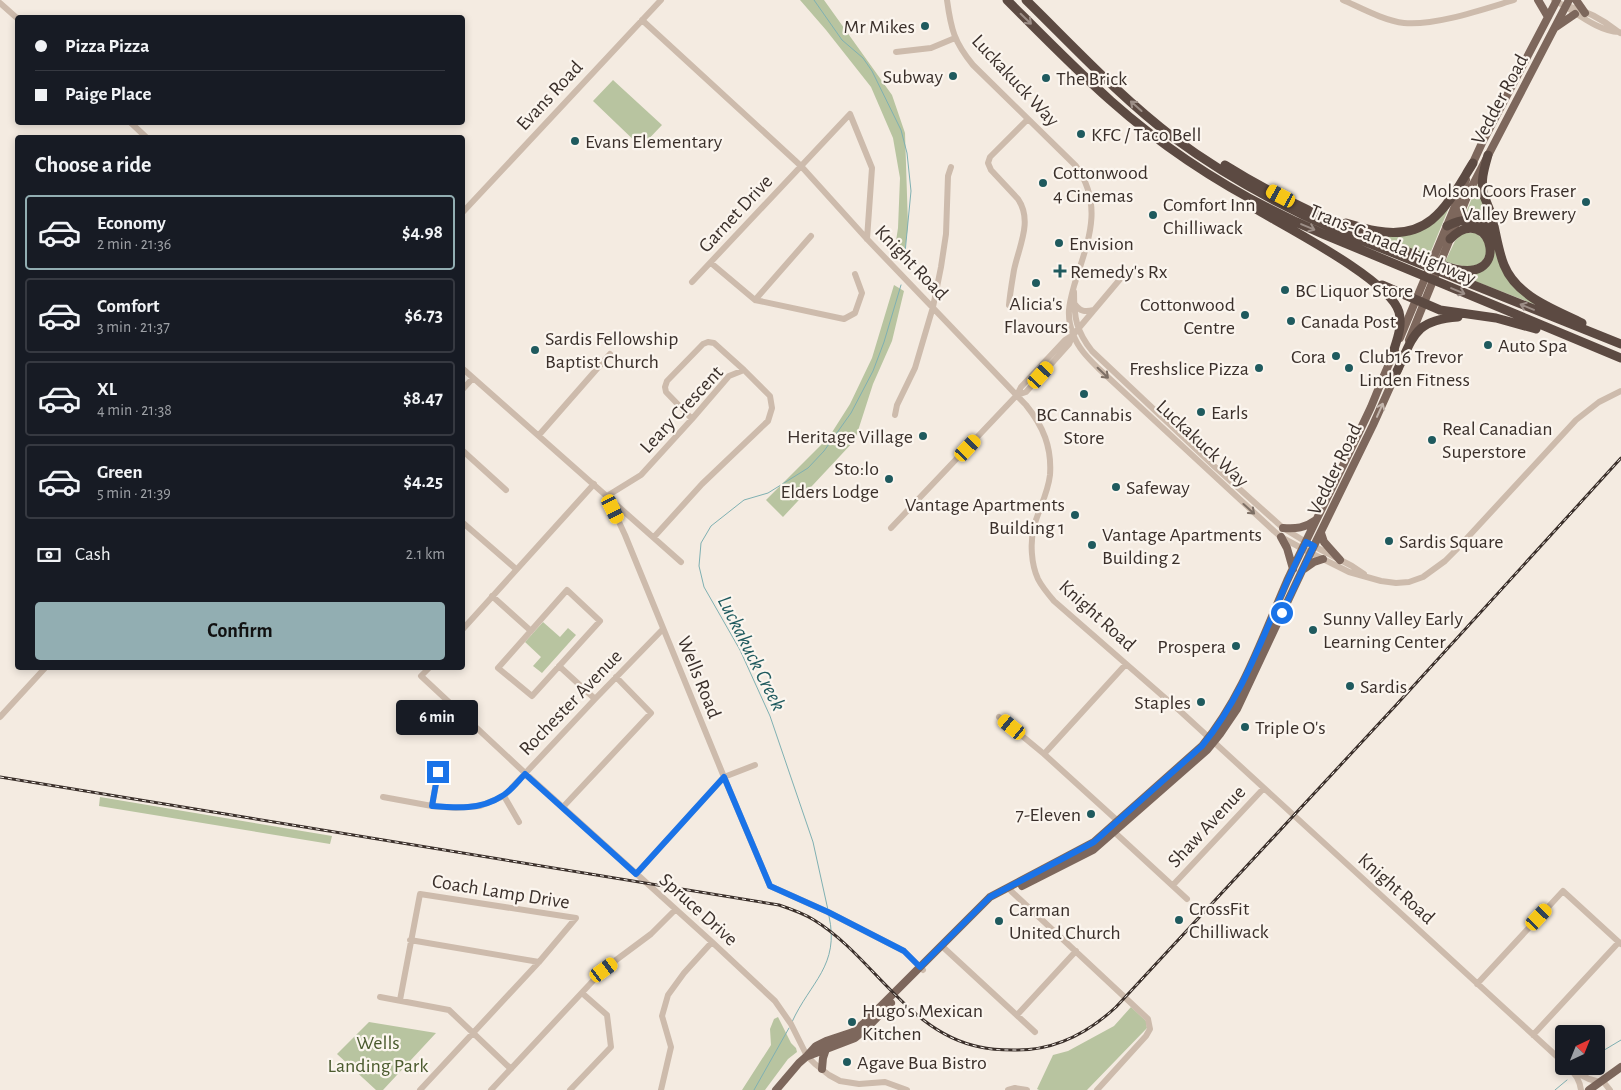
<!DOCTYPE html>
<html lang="en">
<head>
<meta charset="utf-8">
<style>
	body { margin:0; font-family:"Alegreya Sans",sans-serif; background:#242831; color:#f1f3f6; height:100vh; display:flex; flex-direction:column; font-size:19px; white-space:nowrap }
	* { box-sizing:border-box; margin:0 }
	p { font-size:16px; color:#9ea1a6 }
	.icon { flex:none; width:28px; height:28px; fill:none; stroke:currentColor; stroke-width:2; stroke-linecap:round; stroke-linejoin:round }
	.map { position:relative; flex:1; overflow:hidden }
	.panel { position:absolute; left:15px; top:135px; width:450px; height:535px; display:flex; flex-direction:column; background:#171b24; border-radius:5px; box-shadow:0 2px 8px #0003 }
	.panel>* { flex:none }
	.hud { position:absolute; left:15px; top:15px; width:450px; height:110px; border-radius:5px; box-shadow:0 2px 8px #0003; display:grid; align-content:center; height:110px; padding:0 20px; background:#171b24 }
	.needle { width:32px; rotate:43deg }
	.tools { position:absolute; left:1555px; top:1025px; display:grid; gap:10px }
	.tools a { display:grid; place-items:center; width:50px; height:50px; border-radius:5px; background:#171b24; box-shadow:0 2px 8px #0003; font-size:25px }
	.end { position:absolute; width:22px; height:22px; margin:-11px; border:6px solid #1a73e8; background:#fff; box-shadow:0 0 0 2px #fff }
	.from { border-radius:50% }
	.bubble { position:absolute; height:35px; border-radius:5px; background:#171b24; box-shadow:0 2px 8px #0003; font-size:16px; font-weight:600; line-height:35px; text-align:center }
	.car { position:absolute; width:15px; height:30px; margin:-15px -8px; border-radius:6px; box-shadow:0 0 4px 1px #0007; background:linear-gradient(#f5c518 24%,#345 0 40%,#f5c518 0 76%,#345 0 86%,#f5c518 0) }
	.hud b { display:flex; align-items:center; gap:18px; height:48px; font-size:19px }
	.hud b+b { border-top:1px solid #363941 }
	.hud i { width:12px; height:12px; background:#f1f3f6 }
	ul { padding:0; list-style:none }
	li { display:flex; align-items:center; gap:15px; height:75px; margin:0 10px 8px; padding:0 10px; border:2px solid #363941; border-radius:5px }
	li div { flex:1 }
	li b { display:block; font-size:19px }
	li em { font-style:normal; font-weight:600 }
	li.active { border-color:#92aeb2 }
	li>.icon { width:45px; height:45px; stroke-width:1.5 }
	h2 { padding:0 20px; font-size:22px; line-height:60px }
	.pay { display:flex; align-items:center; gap:12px; height:55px; padding:0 20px; font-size:19px }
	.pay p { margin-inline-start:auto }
	.cta { display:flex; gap:10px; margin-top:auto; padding:10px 20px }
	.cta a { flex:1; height:58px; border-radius:5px; background:#92aeb2; color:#111; font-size:20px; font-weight:600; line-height:58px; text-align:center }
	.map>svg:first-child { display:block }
	.green { fill:#b8c4a0 }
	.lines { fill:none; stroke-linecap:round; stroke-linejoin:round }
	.stream { stroke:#7fb0b2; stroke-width:1 }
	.minor { stroke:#cdbbac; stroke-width:6 }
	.major { stroke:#7d675c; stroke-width:8 }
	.highway { stroke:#5c4a42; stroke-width:9 }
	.rail-casing { stroke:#3b302b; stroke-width:3 }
	.rail { stroke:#fbf5ee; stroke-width:1; stroke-dasharray:4; stroke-linecap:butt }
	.oneway { stroke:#9c8e87 }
	.oneway2 { stroke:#7d6f65 }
	.oneway3 { stroke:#c2b5ac }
	.route { stroke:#1a73e8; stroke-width:6 }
	.poi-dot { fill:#1f5a5e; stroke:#fbf5ee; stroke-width:2 }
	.labels { text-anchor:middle; stroke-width:4.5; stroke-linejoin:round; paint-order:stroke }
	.poi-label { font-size:20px; fill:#3b302b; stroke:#fbf5ee; text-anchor:start }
	.street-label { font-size:20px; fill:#3b302b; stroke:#fbf5ee }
	.park-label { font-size:20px; fill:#4a5a2e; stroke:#fbf5ee }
	.water-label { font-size:21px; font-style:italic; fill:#1f5a5e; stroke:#fbf5ee }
</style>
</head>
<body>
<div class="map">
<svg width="1621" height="1090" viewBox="0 0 1621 1090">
	<rect width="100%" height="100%" fill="#f4ebe1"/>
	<path class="green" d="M800 0H824L892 95 905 133 908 226 903 264 894 254 898 228 900 178 893 138 871 87 826 30Z
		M613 80 662 125 641 147 593 101Z
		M1478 184 1480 185 1490 223 1479 215 1467 213V210Z
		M1446 209 1448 210 1429 256 1363 232 1398 236Z
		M1462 233H1476L1486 242 1487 254 1480 264 1468 267 1445 262 1455 241Z
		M1493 247H1495L1501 265 1544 308 1449 271 1474 273Z
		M894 285 904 291 892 341 873 384 855 440 783 517 766 500 829 437 850 404 872 358Z
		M543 622 560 637 568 628 576 635 542 673 533 666 541 657 525 642Z
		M100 797 332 836 330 844 99 806Z
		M1131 1007 1146 1021 1147 1028 1087 1090H1039L1037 1089 1053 1055 1068 1051 1114 1026Z
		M778 1017 791 1043 796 1048 797 1052 788 1059 765 1090H742L771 1045 770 1029 774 1019Z
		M369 1022 436 1033 383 1090H376L337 1054Z"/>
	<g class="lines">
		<path class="stream" d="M814 0 842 40 863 58 872 71 901 130 907 153 911 191 904 263
			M828 910 813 842 770 716 740 650 704 587 699 566 701 543 711 526 744 500 768 493 808 468 824 451 851 413 873 371 884 342 901 285
			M792 1022C810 982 840 966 829 916
			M1596 1055 1621 1040
			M754 1090 789 1028
			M1555 1090 1567 1080"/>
		<path class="minor" d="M947 0C951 29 954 42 973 65L1076 166C1105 207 1087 243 1074 286 1069 304 1066 316 1073 334 1078 348 1088 358 1098 368L1274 531 1281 537 1303 549 1349 572 1381 581 1396 583 1409 582 1423 577 1445 561 1456 550 1576 420 1599 402 1621 391
			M1343 0C1361 8 1385 21 1404 23 1435 26 1484 9 1514 0
			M1554 0C1574 10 1596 31 1619 32
			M0 3 18 19
			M1567 6C1585 10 1605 21 1620 33
			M642 20 801 166 867 239 1026 405C1043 426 1052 447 1050 475 1048 493 1039 509 1034 526 1030 542 1031 564 1038 579 1042 587 1048 594 1054 601L1180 711 1564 1063
			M896 52 931 48 955 38
			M130 122 147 138
			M462 213 661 0
			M711 263 755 300 844 319 855 313 862 293 855 274
			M692 282 850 114 872 168 867 239
			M1074 292C1074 317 1076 331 1092 351L1215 467 1283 528 1306 542 1352 566 1364 574
			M755 300 811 236
			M1074 303C1080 312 1085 312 1094 310
			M1009 305C1010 293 1012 282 1014 270 1019 246 1033 221 1018 199L991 170 988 163 990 157 1028 119
			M462 368 681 562
			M462 390 473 378
			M1017 395 1026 392 1069 344 1073 335
			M895 415 897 405 915 368 933 307 941 267 946 234 948 176 951 167
			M692 419 666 392 665 387 667 381 703 344 708 342 714 343 744 370
			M539 435 610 354
			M462 450 506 490
			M607 496 625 535 724 777 770 886 828 912 904 951 923 970
			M607 496 641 475 692 419 729 376 744 370 770 396 772 408 768 421 702 484 654 537
			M462 522 516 569
			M891 528 1017 395 1021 387 1065 340 1073 335 1121 278
			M567 590 600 621 532 696 498 668Z
			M492 596 531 631
			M462 630 594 484
			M559 666 595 699
			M429 668 421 676 525 773 712 942 775 1001 791 1024 807 1056 815 1064 829 1075 840 1081 859 1084 885 1082 907 1090
			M0 717 45 668
			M999 717 1044 754 1120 823
			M1044 754 1126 664
			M504 796 519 822
			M383 797 432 806 456 808 480 806 504 796 595 699 663 629
			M432 806 438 772
			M563 807 651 713 616 677
			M1111 829 1187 899
			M636 874 724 777 755 765
			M1173 885 1264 788
			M1009 887 1011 891 1148 1019 1150 1029 1146 1036 1097 1090
			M410 940 539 962
			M944 948 1035 1032
			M1477 984 1563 891 1621 944
			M380 997 449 1010 511 1069
			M400 1000 420 894 576 918 539 962 420 1090
			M1017 1015 1076 951
			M1533 1035 1619 942
			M1567 1066C1574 1072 1580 1081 1581 1090
			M1573 1071 1589 1079 1600 1082
			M1602 1080 1610 1090
			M491 1090 604 969 651 934 675 910
			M570 1090 611 1047 607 1015 582 993
			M661 1090 671 1047 662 1016 668 995 684 973 712 942
			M1008 1090 1015 1088 1027 1090"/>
		<path class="major" d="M1538 0 1548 17
			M1576 0 1585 13
			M1556 27 1575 14
			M1471 167 1482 143 1557 0
			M1400 338 1466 180
			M1409 340 1469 192 1569 0
			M1283 528C1296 529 1305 528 1316 520
			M1321 533 1324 542 1340 560
			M1281 537 1287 548 1293 569
			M1304 569 1314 562 1323 559
			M1022 886 1093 850 1207 750 1220 734 1237 709 1308 558 1373 425 1399 367
			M808 1056 855 1038 866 1029 891 1003
			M822 1069 823 1058 826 1049
			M776 1090 799 1063 807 1056 816 1046 826 1041 853 1032 864 1023 990 897 1094 842 1202 746C1242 698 1262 638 1287 581 1314 523 1344 465 1371 407 1379 388 1386 369 1395 351
			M1589 1090 1621 1067"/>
		<path class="highway" d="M1007 0C1041 34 1075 69 1111 101 1174 157 1246 201 1323 234L1621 358
			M1026 0C1074 47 1120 97 1174 138 1224 175 1279 205 1336 230L1621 344
			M1488 155C1484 169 1480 182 1484 196 1487 203 1490 210 1492 217 1496 233 1498 250 1504 265 1517 297 1554 309 1582 323
			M1225 165C1268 192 1314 214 1361 234 1387 245 1415 254 1442 265 1518 294 1491 197 1450 239
			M1254 208C1284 226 1390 280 1399 312 1403 327 1396 342 1392 356
			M1346 223C1356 226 1366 229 1377 231 1432 241 1448 203 1473 163
			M1447 226C1466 216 1482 218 1494 236
			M1382 285 1440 310 1496 318 1536 329
			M1397 371C1414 335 1415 320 1458 317"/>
		<g class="rail-casing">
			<path id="rail" d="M0 777 779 905C791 909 803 913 814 920 873 956 908 1033 980 1047 992 1050 1003 1050 1014 1050 1053 1051 1088 1033 1116 1007L1398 703 1621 458"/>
		</g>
		<use href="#rail" class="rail"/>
	</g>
	<defs><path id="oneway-shaft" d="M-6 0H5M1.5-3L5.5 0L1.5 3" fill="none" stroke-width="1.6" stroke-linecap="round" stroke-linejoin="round" transform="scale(1.25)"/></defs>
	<g class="oneway">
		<use href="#oneway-shaft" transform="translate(1026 19) rotate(44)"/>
		<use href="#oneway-shaft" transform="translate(1136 106) rotate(-138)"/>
		<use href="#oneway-shaft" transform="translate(1308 227) rotate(23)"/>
		<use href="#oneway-shaft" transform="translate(1458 291) rotate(23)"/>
		<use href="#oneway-shaft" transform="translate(1527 307) rotate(-158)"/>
	</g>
	<g class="oneway2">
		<use href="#oneway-shaft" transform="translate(1103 373) rotate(44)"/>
		<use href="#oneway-shaft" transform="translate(1249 509) rotate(42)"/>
	</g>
	<use class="oneway3" href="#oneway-shaft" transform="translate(1380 410) rotate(-66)"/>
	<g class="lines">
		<path class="route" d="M438 772 432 806C456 808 481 810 502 796 511 791 518 781 525 774L636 874 724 777 770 886 828 912 904 951 920 967 990 897 1094 842 1202 746C1240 700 1260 644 1283 591 1290 574 1298 558 1306 542L1314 546 1282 613"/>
	</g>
	<g class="poi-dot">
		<circle cx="925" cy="26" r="5"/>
		<circle cx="953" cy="76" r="5"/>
		<circle cx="1046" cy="78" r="5"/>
		<circle cx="1081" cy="134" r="5"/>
		<circle cx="575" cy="141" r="5"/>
		<circle cx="1043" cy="183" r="5"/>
		<circle cx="1586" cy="202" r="5"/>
		<circle cx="1153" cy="215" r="5"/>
		<circle cx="1059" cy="243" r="5"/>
		<path d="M1057.5 263.5h5v5h5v5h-5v5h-5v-5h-5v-5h5z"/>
		<circle cx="1036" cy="283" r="5"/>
		<circle cx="1285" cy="290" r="5"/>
		<circle cx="1245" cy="315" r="5"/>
		<circle cx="1291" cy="321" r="5"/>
		<circle cx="1488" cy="345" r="5"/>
		<circle cx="535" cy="350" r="5"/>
		<circle cx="1336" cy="356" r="5"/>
		<circle cx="1259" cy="368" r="5"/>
		<circle cx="1349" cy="368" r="5"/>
		<circle cx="1084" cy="394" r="5"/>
		<circle cx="1201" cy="412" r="5"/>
		<circle cx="923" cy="436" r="5"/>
		<circle cx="1432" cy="440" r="5"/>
		<circle cx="889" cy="479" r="5"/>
		<circle cx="1116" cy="487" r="5"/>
		<circle cx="1075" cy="515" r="5"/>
		<circle cx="1389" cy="541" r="5"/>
		<circle cx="1092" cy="545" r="5"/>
		<circle cx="1313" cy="630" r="5"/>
		<circle cx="1236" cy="646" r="5"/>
		<circle cx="1350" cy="686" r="5"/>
		<circle cx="1201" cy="702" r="5"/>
		<circle cx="1245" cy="727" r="5"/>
		<circle cx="1091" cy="814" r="5"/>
		<circle cx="1179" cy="920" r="5"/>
		<circle cx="999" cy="921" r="5"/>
		<circle cx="852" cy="1022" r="5"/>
		<circle cx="847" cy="1062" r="5"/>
	</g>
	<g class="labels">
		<g class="poi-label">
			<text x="915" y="33" text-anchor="end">Mr Mikes</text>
			<text x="943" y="83" text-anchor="end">Subway</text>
			<text x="1056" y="85">The Brick</text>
			<text x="1091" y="141">KFC / Taco Bell</text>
			<text x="585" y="148">Evans Elementary</text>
			<text x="1053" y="179">Cottonwood<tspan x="1053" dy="23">4 Cinemas</tspan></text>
			<text x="1576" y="197" text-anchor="end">Molson Coors Fraser<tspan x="1576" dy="23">Valley Brewery</tspan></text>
			<text x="1163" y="211">Comfort Inn<tspan x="1163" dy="23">Chilliwack</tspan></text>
			<text x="1069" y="250">Envision</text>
			<text x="1070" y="278">Remedy's Rx</text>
			<text x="1295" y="297">BC Liquor Store</text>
			<text x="1036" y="310" text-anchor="middle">Alicia's<tspan x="1036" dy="23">Flavours</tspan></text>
			<text x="1235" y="311" text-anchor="end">Cottonwood<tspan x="1235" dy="23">Centre</tspan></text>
			<text x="1301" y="328">Canada Post</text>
			<text x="545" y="345">Sardis Fellowship<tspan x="545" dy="23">Baptist Church</tspan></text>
			<text x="1498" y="352">Auto Spa</text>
			<text x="1326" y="363" text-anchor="end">Cora</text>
			<text x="1359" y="363">Club16 Trevor<tspan x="1359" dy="23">Linden Fitness</tspan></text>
			<text x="1249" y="375" text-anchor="end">Freshslice Pizza</text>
			<text x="1211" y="419">Earls</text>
			<text x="1084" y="421" text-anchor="middle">BC Cannabis<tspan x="1084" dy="23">Store</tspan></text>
			<text x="1442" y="435">Real Canadian<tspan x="1442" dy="23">Superstore</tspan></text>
			<text x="913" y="443" text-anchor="end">Heritage Village</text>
			<text x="879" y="475" text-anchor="end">Sto:lo<tspan x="879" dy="23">Elders Lodge</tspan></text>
			<text x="1126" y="494">Safeway</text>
			<text x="1065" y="511" text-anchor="end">Vantage Apartments<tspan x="1065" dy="23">Building 1</tspan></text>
			<text x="1102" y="541">Vantage Apartments<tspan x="1102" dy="23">Building 2</tspan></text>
			<text x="1399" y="548">Sardis Square</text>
			<text x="1323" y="625">Sunny Valley Early<tspan x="1323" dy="23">Learning Center</tspan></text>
			<text x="1226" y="653" text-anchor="end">Prospera</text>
			<text x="1360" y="693">Sardis</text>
			<text x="1191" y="709" text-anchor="end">Staples</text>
			<text x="1255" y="734">Triple O's</text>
			<text x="1081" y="821" text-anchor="end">7-Eleven</text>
			<text x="1189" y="915">CrossFit<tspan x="1189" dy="23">Chilliwack</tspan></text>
			<text x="1009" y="916">Carman<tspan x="1009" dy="23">United Church</tspan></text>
			<text x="862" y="1017">Hugo's Mexican<tspan x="862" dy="23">Kitchen</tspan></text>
			<text x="857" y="1069">Agave Bua Bistro</text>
		</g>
		<g class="street-label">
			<text transform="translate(1016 80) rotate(47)" y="7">Luckakuck Way</text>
			<text transform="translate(549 95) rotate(-47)" y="7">Evans Road</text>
			<text transform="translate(1499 99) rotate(-62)" y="7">Vedder Road</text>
			<text transform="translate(735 213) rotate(-47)" y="7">Garnet Drive</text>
			<text transform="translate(1393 244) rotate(23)" y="7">Trans-Canada Highway</text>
			<text transform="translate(912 262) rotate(46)" y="7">Knight Road</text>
			<text transform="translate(681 409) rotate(-47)" y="7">Leary Crescent</text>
			<text transform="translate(1203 443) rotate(43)" y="7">Luckakuck Way</text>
			<text transform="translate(1334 469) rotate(-64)" y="7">Vedder Road</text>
			<text transform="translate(1098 615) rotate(42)" y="7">Knight Road</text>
			<text transform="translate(700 677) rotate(68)" y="7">Wells Road</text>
			<text transform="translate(570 702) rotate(-46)" y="7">Rochester Avenue</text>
			<text transform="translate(1206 826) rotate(-47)" y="7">Shaw Avenue</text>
			<text transform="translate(1397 888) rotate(42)" y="7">Knight Road</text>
			<text transform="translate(501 891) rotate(9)" y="7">Coach Lamp Drive</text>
			<text transform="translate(699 909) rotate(42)" y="7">Spruce Drive</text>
		</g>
		<g class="park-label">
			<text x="378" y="1049">Wells<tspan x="378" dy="23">Landing Park</tspan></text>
		</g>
		<g class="water-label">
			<text transform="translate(752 653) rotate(63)" y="7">Luckakuck Creek</text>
		</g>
	</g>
</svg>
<div class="tools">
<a><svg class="needle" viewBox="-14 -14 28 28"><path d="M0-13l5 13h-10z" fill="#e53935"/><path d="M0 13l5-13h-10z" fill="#9ea1a6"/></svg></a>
</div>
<i class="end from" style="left:1282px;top:613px"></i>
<i class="end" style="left:438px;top:772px"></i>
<div class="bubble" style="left:396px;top:700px;width:82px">6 min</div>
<i class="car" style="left:1281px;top:196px;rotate:298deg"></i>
<i class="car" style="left:1041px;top:375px;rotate:42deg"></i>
<i class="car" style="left:968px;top:448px;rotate:43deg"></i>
<i class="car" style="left:613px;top:509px;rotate:154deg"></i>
<i class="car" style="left:1012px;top:727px;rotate:309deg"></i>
<i class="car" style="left:1539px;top:917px;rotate:43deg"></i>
<i class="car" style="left:604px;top:970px;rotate:54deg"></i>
<div class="hud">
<b><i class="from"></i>Pizza Pizza</b>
<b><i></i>Paige Place</b>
</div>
<section class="panel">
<h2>Choose a ride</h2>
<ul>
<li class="active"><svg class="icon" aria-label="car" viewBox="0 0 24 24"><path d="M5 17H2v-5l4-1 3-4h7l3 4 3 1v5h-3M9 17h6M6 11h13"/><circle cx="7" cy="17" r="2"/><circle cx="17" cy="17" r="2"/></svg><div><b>Economy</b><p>2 min · 21:36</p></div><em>$4.98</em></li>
<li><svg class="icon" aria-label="car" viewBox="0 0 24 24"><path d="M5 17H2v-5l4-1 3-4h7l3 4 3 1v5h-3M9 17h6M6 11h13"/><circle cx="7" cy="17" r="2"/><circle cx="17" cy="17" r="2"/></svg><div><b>Comfort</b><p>3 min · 21:37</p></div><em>$6.73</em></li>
<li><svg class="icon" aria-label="car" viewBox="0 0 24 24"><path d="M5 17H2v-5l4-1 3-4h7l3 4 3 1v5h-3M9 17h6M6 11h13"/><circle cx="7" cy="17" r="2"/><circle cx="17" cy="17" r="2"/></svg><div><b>XL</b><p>4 min · 21:38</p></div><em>$8.47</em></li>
<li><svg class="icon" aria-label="car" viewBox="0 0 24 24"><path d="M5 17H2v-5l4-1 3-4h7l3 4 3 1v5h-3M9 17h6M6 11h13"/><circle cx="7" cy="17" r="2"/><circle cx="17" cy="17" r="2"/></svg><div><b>Green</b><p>5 min · 21:39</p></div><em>$4.25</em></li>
</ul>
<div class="pay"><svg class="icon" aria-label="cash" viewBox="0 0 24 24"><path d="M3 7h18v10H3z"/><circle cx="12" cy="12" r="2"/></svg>Cash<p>2.1 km</p></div>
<div class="cta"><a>Confirm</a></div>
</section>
</div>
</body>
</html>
